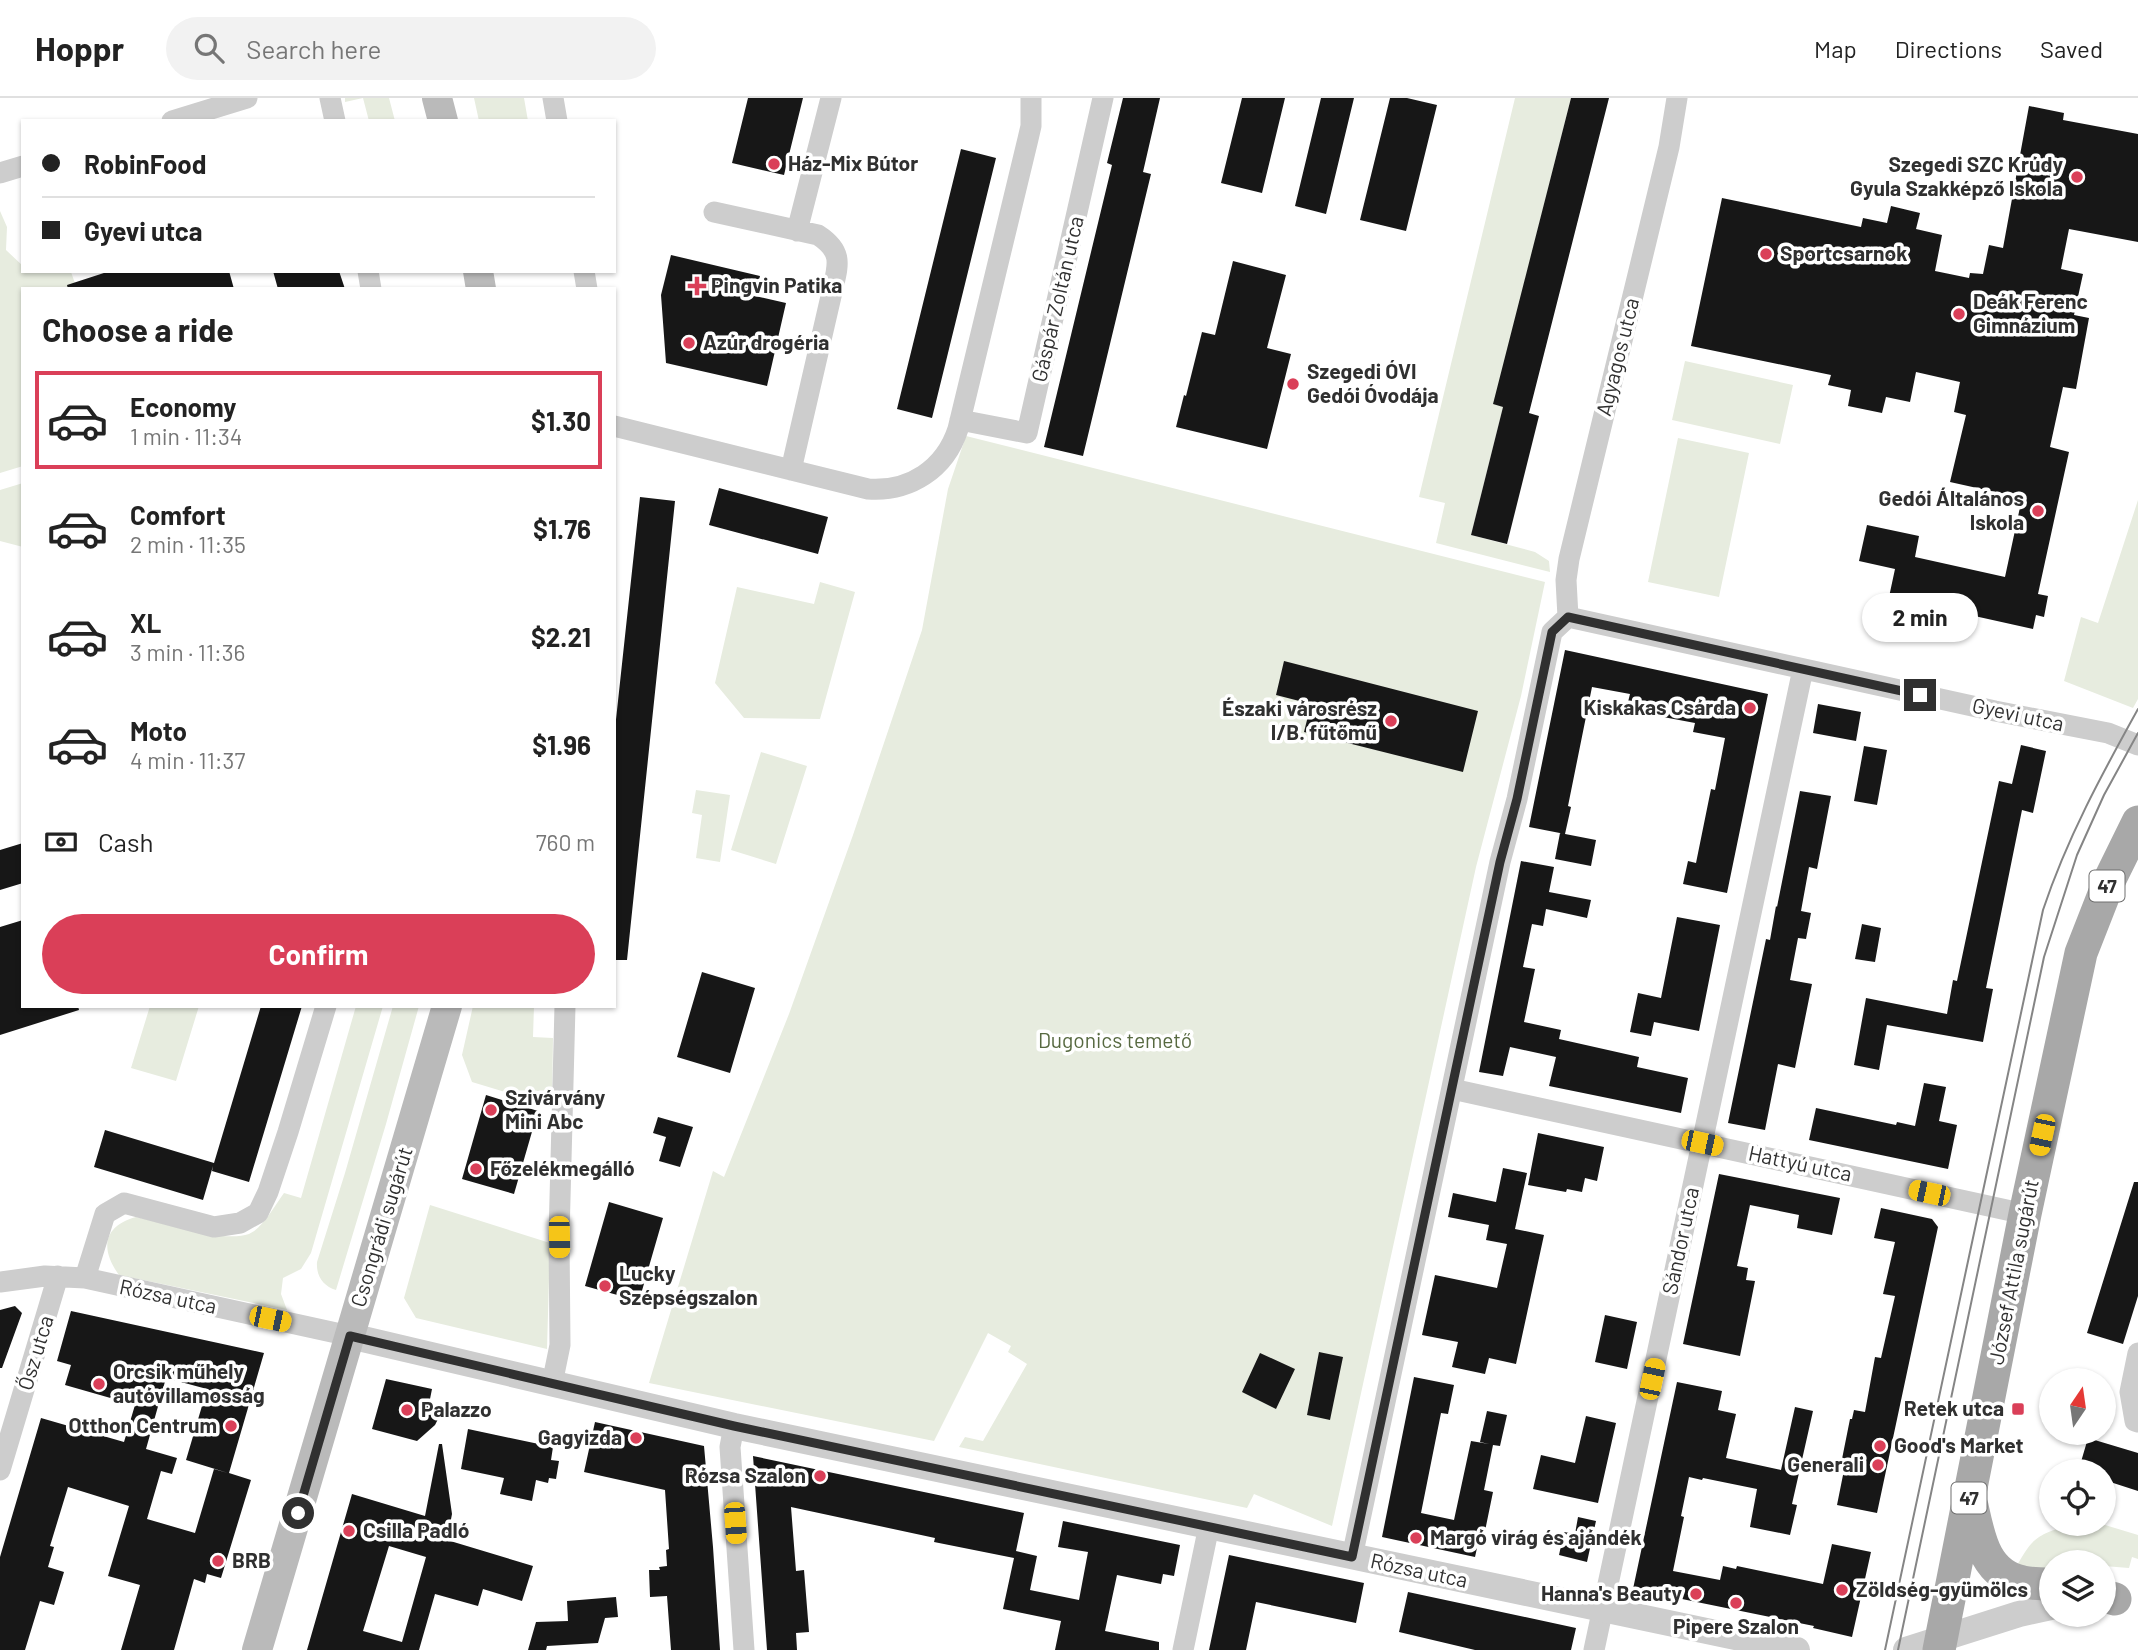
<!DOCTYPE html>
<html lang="en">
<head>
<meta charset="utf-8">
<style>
	body { margin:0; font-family:Barlow,sans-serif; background:#f2f2f2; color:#222; height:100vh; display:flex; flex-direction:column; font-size:26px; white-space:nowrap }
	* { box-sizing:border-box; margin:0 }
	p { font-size:23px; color:#767676 }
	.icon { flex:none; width:38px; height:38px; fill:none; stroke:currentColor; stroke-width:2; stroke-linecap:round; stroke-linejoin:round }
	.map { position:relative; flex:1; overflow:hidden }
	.side { position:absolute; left:21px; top:189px; width:595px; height:721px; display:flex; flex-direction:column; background:#fff; border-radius:0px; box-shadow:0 2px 5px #0004 }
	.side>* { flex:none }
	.hud { position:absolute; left:21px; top:21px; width:595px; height:154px; border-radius:0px; box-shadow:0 2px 5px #0004; display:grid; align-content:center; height:154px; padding:0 21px; background:#fff }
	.needle { width:46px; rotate:13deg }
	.controls { position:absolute; left:2039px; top:1270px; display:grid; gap:14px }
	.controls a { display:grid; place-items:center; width:77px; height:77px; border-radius:50%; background:#fff; box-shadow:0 2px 5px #0004; font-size:35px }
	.end { position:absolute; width:32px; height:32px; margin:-16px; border:9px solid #303030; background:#fff; box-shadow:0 0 0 4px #fff }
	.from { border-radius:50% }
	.bubble { position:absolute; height:49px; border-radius:24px; background:#fff; box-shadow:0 2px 5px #0004; font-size:23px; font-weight:700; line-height:49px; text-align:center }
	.car { position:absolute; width:21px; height:42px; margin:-21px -10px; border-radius:9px; box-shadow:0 0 5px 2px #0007; background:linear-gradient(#f5c518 24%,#345 0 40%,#f5c518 0 76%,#345 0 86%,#f5c518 0) }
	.hud b { display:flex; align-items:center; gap:24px; height:66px; font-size:26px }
	.hud b+b { border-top:2px solid #e0e0e0 }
	.hud i { width:18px; height:18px; background:#222 }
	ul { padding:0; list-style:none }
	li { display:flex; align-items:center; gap:21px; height:98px; margin:0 14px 10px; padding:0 7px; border:4px solid transparent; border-radius:0px }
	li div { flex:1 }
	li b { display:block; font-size:26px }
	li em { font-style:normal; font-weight:700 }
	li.selected { border-color:#da3f58 }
	li>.icon { width:63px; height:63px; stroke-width:1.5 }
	h2 { padding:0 21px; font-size:32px; line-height:84px }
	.pay { display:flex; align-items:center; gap:18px; height:77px; padding:0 21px; font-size:26px }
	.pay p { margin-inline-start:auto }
	.action { display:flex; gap:14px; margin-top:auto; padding:14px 21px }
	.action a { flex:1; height:80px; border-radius:42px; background:#da3f58; color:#fff; font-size:28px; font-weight:700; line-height:80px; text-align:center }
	header { display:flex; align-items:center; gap:42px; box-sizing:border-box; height:98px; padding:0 35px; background:#fff; border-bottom:2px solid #e0e0e0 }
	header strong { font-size:33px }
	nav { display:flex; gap:38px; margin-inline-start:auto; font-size:24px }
	.search { width:490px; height:63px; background:#f2f2f2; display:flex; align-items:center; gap:18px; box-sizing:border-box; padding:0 24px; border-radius:38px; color:#767676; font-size:26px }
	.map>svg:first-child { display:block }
	.green { fill:#e7ecdf }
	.building { fill:#171717; fill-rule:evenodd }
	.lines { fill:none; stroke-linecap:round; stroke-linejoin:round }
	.minor { stroke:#cdcdcd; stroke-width:21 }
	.tertiary { stroke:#cdcdcd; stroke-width:26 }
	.secondary { stroke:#bababa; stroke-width:30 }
	.primary { stroke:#a8a8a8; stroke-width:33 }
	.tram { stroke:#858585; stroke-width:2 }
	.route { stroke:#303030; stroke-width:9 }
	.poi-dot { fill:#da3f58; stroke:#fff; stroke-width:2.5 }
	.labels { text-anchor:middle; stroke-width:7; stroke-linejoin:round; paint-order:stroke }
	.shield { fill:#fff; stroke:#6e6e6e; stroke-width:2 }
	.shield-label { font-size:19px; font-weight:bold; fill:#303030 }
	.poi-label { font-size:21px; font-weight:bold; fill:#303030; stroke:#fff; text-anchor:start }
	.street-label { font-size:21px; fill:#303030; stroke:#fff }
	.park-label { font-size:21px; fill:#576940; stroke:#fff }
</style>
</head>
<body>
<header>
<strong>Hoppr</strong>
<div class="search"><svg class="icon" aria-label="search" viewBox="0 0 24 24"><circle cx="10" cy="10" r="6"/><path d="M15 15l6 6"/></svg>Search here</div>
<nav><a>Map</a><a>Directions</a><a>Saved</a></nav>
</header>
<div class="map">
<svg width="2138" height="1552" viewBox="0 0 2138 1552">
	<rect width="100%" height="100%" fill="#fff"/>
	<path class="green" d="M345 0H389L395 23H369L363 0 345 4Z
		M474 0H524L528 23H479Z
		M1515 0H1571L1494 305 1503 309 1471 437 1535 454 1549 463 1550 474 1436 445 1445 405 1419 399Z
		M0 113 7 129 6 152 23 168V173L71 174 77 191H23V368L0 375Z
		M1685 263 1793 287 1780 346 1672 322Z
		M966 338 1545 484 1521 598 1476 769 1332 1428 1254 1396 1247 1410 959 1349 965 1339 983 1343 1027 1266 1008 1254 1011 1248 988 1235 934 1343 649 1285 713 1073 724 1079 789 916 853 737 922 532 948 391Z
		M1678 340 1749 355 1719 499 1648 484Z
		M23 385V449L0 443V392Z
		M2138 402V601L2133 610 2064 583 2081 519 2098 525Z
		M820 484 855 494 820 621 744 620 715 585 737 489 814 506Z
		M761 654 807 668 776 766 731 752Z
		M696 692 730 697 720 764 696 760 702 717 692 715Z
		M150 908H199L176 983 131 970Z
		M356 908H383L311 1155 301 1171 283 1180 281 1196 287 1212 119 1177C100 1151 103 1128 136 1119 165 1125 222 1145 249 1136 262 1131 276 1106 284 1095L301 1100Z
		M393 908H419L386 1026 336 1192C323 1188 316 1178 317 1164L345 1075Z
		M473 908H534L533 939 553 940 552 1008 472 984 462 957Z
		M430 1107 550 1145 547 1251 416 1220 404 1200Z
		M2070 1427H2105L2138 1437V1461L2132 1459 2129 1470 2104 1468V1465H2051V1475L2013 1474C2032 1442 2032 1438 2070 1427Z"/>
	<path class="building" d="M748 0H803L784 77 732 65Z
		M1123 0H1160L1143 74 1151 76 1083 358 1044 349 1112 67 1107 65Z
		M1242 0H1285L1262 95 1221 85Z
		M1321 0H1354L1326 116 1295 108Z
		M1390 0H1407L1437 7 1406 133 1360 122Z
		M1571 0H1609L1529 315 1539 318 1507 446 1471 437 1503 309 1493 306Z
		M2029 8 2064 15 2063 22 2138 36V144L2069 131 2061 171 2083 176 2074 217 2089 220 2076 291 2063 289 2050 349 2069 354 2038 496 2048 498 2044 519 2036 517 2033 531 1889 499 1895 471 1859 463 1867 427 1919 438 1915 459 2005 479 2022 400 1950 384 1966 317 1954 314 1960 284 1916 274 1910 304 1886 299 1882 315 1848 308 1851 292 1828 287 1831 277 1691 248 1722 100 1861 129 1863 120 1887 125 1891 108 1920 115 1916 131 1942 137 1935 173 1969 180 1970 175 1983 176 1989 147 2003 150Z
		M961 51 996 60 932 320 897 311Z
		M671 157 760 178 755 198 786 205 767 288 666 265 661 197Z
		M1233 163 1286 177 1267 250 1291 256 1267 351 1176 329 1184 297 1186 298 1202 234 1215 237Z
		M110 173H229L234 191H68L67 187Z
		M273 173H339L345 191H278Z
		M719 390 828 419 818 456 709 427Z
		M640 399 675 403 627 862H614V640Z
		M1565 552 1768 596 1727 795 1683 786 1688 763 1696 765 1711 691 1715 692 1725 640 1693 634 1695 625 1626 612 1630 596 1592 589 1568 708 1571 709 1565 736 1529 729Z
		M1284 563 1478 613 1463 674 1304 634 1311 606 1276 597Z
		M1818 606 1861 614 1856 643 1813 635Z
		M2021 647 2046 653 2033 715 2022 712 1986 890 1993 891 1983 944 1887 927 1879 972 1854 967 1866 900 1947 916 1953 882 1957 883 1999 683 2012 686Z
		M1864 648 1887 652 1877 707 1854 703Z
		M1800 693 1831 698 1817 771 1809 769 1801 813 1811 815 1806 841 1798 840 1790 882 1812 886 1795 970 1778 966 1765 1032 1728 1025 1766 841 1770 842 1776 808 1777 809Z
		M1560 735 1596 742 1591 768 1555 761Z
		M23 745V785L0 792V752Z
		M1521 763 1554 769 1549 794 1591 802 1587 820 1546 811 1543 828 1532 826 1523 869 1535 871 1524 924 1561 932 1559 941 1639 959 1637 969 1688 980 1681 1015 1549 988 1556 959 1510 949 1503 978 1479 974Z
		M1677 819 1720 827 1699 933 1654 924 1651 938 1630 934 1638 895 1661 900Z
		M23 822V908H78L79 912 0 937V829Z
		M1862 826 1881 830 1875 864 1855 861Z
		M702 874 755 890 730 975 677 959Z
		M261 908H302L249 1084 212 1073 213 1068 203 1102 94 1069 105 1032 214 1065Z
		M1924 985 1946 989 1939 1023 1957 1027 1948 1071 1809 1042 1816 1010 1896 1027 1897 1024 1915 1028Z
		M486 997 538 1013 514 1096 462 1081Z
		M658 1019 693 1029 680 1069 659 1063 666 1039 653 1035Z
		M1538 1035 1604 1049 1597 1083 1585 1080 1582 1094 1567 1091 1566 1094 1528 1087Z
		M1503 1070 1527 1075 1515 1131 1544 1137 1516 1266 1489 1260 1485 1276 1452 1269 1458 1244 1422 1237 1435 1177 1497 1190 1507 1146 1486 1142 1489 1127 1448 1119 1453 1095 1496 1104Z
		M1719 1076 1840 1100 1832 1137 1797 1130 1799 1117 1750 1107 1737 1168 1748 1170 1746 1182 1755 1183 1740 1258 1683 1246Z
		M2134 1084H2138V1198L2123 1246 2087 1235Z
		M609 1104 663 1120 639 1203 585 1188Z
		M1881 1110 1932 1121 1938 1129 1877 1415 1837 1407 1846 1362 1842 1361 1850 1321H1852L1854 1312 1865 1314 1875 1259 1881 1260 1895 1198 1883 1196 1895 1144 1874 1140Z
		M15 1208 22 1215 2 1270H0V1212Z
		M71 1213 264 1255 229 1375 251 1382 221 1480 207 1476 205 1485 194 1481 174 1552H121L140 1487 108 1478 129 1408 68 1389 50 1448 54 1449 48 1469 64 1474 54 1507 40 1503 25 1552H0V1459L41 1320 124 1344 135 1307 65 1287 71 1267 57 1263ZM166 1280 207 1291 186 1362 228 1375 214 1371 195 1435 147 1421 161 1373 172 1376 177 1360 146 1351Z
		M1605 1217 1637 1224 1627 1271 1595 1264Z
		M1319 1254 1343 1259 1330 1322 1307 1317Z
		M1260 1255 1295 1271 1276 1311 1242 1294Z
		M1414 1279 1454 1287 1448 1316 1441 1315 1421 1415 1454 1422 1471 1343 1489 1346 1480 1344 1487 1313 1507 1317 1500 1348 1493 1347 1484 1392 1493 1394 1485 1433 1481 1432 1475 1459 1382 1439Z
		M386 1281 432 1291 430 1301 437 1314 438 1321 435 1327 417 1343 372 1331Z
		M1677 1284 1722 1293 1718 1312 1736 1316 1726 1360 1781 1372 1795 1309 1813 1313 1792 1406 1797 1407 1790 1437 1750 1429 1757 1391 1703 1380 1702 1382 1689 1379 1681 1418 1684 1419 1673 1473 1720 1482 1723 1468 1736 1471 1737 1468 1823 1486 1832 1446 1871 1454 1852 1539 1813 1530 1814 1528 1633 1491Z
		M1586 1318 1616 1325 1598 1405 1533 1391 1541 1357 1575 1365Z
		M595 1324 704 1348 713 1449 720 1552H671L667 1498 650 1499 649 1472H660L659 1469 667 1468 666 1452 669 1451 665 1392 584 1374Z
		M468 1331 553 1349 551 1362 559 1363 556 1381 549 1380 548 1385 536 1382 532 1403 500 1396 504 1380 461 1371Z
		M2088 1340 2138 1355V1393L2104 1382V1374H2078Z
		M439 1346H442L452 1416 447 1442 533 1468 522 1503 483 1491 478 1508 435 1496 419 1552H307L352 1396 425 1418ZM389 1448 426 1459 402 1544 363 1533Z
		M753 1358 1024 1415 1016 1453 1037 1458 1030 1492 1079 1502 1088 1454 1058 1449 1063 1423 1180 1447 1174 1478 1163 1476 1161 1486 1117 1477 1105 1533 1159 1544V1552H1055L1061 1523 1003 1511 1014 1460 934 1444 935 1440 791 1409 796 1473 804 1472 809 1534 796 1535 797 1552H767Z
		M1578 1419 1596 1423 1587 1464 1559 1457 1564 1434 1575 1436Z
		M1229 1457 1364 1485 1356 1525 1256 1504 1246 1552H1209Z
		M1408 1494 1576 1530 1571 1552H1475L1399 1534Z
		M616 1499 618 1519 605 1520 598 1545 547 1548 546 1552H528L536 1524 568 1523 567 1503Z"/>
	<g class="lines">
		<path class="minor" d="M330 0 335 23
			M553 0 557 23
			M172 23 247 0
			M0 75 23 68
			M714 114 818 137C844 154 838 167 832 194L791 372
			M797 133 831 0
			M368 173 371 191
			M584 173 587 191
			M960 322 1027 335 1103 0
			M614 328 868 391C910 394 945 371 958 331L1028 41 1031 28V0
			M1568 519 1995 613 2108 635 2138 647
			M1568 519 1566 482 1569 461 1669 49 1677 0
			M1452 991 2025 1116
			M85 1180 105 1116 124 1105 214 1129 240 1125 258 1115 268 1094 288 1034 326 908
			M0 1184 45 1178 85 1180 350 1238
			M2138 1255 2130 1294 2135 1323 2138 1324
			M552 1286 560 1247 559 1139 565 908
			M734 1328 730 1349 744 1552
			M0 1372 58 1178
			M1352 1459 1500 764 1517 701 1552 534 1568 519
			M1183 1552 1209 1428
			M1594 1552 1803 571"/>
		<path class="tertiary" d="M350 1238 734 1328 1797 1552
			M1906 1552 2019 1516 2051 1509"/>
		<path class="secondary" d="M437 0 443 23
			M478 173 481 191
			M257 1552 447 908"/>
		<path class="primary" d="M1972 1408C1979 1440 1985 1477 2023 1484 2032 1486 2042 1486 2051 1486
			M2104 1498 2115 1501
			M1939 1552 2025 1116 2081 855 2110 781 2138 724"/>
		<path class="tram" d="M1885 1552 2043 812C2067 740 2102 676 2138 611
			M1898 1552 2044 859 2077 757 2104 697 2138 635"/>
	</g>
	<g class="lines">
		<path class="route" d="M298 1415 350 1238 734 1328 1352 1459 1500 764 1517 701 1552 534 1568 519 1920 597"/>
	</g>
	<g class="poi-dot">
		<circle cx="774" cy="66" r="7"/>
		<circle cx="2077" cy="79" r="7"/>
		<circle cx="1766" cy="156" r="7"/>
		<path d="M693.5 177.5h7v7h7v7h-7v7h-7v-7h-7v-7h7z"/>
		<circle cx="1959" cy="216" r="7"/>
		<circle cx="689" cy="245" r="7"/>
		<circle cx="1293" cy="286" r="7"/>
		<circle cx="2038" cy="413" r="7"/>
		<circle cx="1750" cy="610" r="7"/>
		<circle cx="1391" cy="623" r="7"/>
		<circle cx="491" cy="1012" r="7"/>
		<circle cx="476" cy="1071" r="7"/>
		<circle cx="605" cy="1188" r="7"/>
		<circle cx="99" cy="1286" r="7"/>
		<rect x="2011" y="1304" width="14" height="14" rx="3.5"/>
		<circle cx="407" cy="1312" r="7"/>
		<circle cx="231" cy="1328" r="7"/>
		<circle cx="636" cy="1340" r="7"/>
		<circle cx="1880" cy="1348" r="7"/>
		<circle cx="1878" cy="1367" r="7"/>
		<circle cx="820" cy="1378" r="7"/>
		<circle cx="349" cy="1433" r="7"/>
		<circle cx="1416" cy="1440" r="7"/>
		<circle cx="218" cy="1463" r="7"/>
		<circle cx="1842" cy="1492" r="7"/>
		<circle cx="1696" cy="1496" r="7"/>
		<circle cx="1736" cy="1505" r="7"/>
	</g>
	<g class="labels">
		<g class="shield">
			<rect x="2089.5" y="772.5" width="35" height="31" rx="5"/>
			<rect x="1951.5" y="1384.5" width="35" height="31" rx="5"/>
		</g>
		<g class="shield-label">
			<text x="2107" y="795">47</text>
			<text x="1969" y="1407">47</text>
		</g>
		<g class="poi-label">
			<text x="788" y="73">Ház-Mix Bútor</text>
			<text x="2063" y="74" text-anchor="end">Szegedi SZC Krúdy<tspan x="2063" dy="24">Gyula Szakképző Iskola</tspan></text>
			<text x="1780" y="163">Sportcsarnok</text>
			<text x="711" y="195">Pingvin Patika</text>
			<text x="1973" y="211">Deák Ferenc<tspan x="1973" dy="24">Gimnázium</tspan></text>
			<text x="703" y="252">Azúr drogéria</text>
			<text x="1307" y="281">Szegedi ÓVI<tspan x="1307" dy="24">Gedói Óvodája</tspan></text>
			<text x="2024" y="408" text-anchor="end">Gedói Általános<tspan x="2024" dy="24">Iskola</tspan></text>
			<text x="1736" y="617" text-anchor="end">Kiskakas Csárda</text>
			<text x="1377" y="618" text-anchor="end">Északi városrész<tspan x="1377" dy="24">I/B. fűtőmű</tspan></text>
			<text x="505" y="1007">Szivárvány<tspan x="505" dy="24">Mini Abc</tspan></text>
			<text x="490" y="1078">Főzelékmegálló</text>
			<text x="619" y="1183">Lucky<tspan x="619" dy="24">Szépségszalon</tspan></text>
			<text x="113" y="1281">Orcsik műhely<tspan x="113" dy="24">autóvillamosság</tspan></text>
			<text x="2004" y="1318" text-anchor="end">Retek utca</text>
			<text x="421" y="1319">Palazzo</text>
			<text x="217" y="1335" text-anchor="end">Otthon Centrum</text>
			<text x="622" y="1347" text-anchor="end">Gagyizda</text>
			<text x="1894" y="1355">Good's Market</text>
			<text x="1864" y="1374" text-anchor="end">Generali</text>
			<text x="806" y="1385" text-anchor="end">Rózsa Szalon</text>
			<text x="363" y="1440">Csilla Padló</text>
			<text x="1430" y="1447">Margó virág és ajándék</text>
			<text x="232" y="1470">BRB</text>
			<text x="1856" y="1499">Zöldség-gyümölcs</text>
			<text x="1682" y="1503" text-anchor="end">Hanna's Beauty</text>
			<text x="1736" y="1536" text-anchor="middle">Pipere Szalon</text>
		</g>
		<g class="street-label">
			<text transform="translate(1058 201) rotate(-77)" y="7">Gáspár Zoltán utca</text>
			<text transform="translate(1618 259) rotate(-76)" y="7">Agyagos utca</text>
			<text transform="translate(2018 617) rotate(12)" y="7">Gyevi utca</text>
			<text transform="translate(1800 1066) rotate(12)" y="7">Hattyú utca</text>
			<text transform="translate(382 1129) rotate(-73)" y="7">Csongrádi sugárút</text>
			<text transform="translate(1681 1143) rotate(-78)" y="7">Sándor utca</text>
			<text transform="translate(2014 1174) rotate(-79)" y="7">József Attila sugárút</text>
			<text transform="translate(168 1199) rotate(12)" y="7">Rózsa utca</text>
			<text transform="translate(36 1255) rotate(-73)" y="7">Ősz utca</text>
			<text transform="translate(1419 1473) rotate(12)" y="7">Rózsa utca</text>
		</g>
		<g class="park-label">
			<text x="1115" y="950">Dugonics temető</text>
		</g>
	</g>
</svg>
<div class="controls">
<a><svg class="needle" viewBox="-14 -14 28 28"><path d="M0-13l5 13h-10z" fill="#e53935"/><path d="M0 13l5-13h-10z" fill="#767676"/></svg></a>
<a><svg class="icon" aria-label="locate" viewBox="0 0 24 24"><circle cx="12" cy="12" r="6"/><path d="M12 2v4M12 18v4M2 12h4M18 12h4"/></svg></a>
<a><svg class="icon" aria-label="layers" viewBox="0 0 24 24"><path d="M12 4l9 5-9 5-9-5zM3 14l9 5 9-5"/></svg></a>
</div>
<i class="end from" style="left:298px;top:1415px"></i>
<i class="end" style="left:1920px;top:597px"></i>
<div class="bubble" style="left:1862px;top:495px;width:116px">2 min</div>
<i class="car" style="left:2042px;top:1037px;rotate:192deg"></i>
<i class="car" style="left:1702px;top:1045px;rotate:102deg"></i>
<i class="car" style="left:1929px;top:1095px;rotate:282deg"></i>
<i class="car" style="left:559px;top:1139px;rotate:179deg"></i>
<i class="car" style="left:270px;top:1221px;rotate:102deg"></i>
<i class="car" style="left:1652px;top:1281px;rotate:12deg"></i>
<i class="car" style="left:735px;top:1425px;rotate:176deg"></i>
<div class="hud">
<b><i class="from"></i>RobinFood</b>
<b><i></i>Gyevi utca</b>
</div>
<section class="side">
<h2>Choose a ride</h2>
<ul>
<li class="selected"><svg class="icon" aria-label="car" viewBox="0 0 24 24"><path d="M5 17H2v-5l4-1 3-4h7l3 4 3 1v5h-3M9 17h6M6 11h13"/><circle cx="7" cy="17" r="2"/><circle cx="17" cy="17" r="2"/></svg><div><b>Economy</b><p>1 min · 11:34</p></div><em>$1.30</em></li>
<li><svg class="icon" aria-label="car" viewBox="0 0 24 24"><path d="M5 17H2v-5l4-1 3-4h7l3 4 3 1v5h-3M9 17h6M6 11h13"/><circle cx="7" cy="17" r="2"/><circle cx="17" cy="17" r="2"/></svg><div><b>Comfort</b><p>2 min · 11:35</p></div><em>$1.76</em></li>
<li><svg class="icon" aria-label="car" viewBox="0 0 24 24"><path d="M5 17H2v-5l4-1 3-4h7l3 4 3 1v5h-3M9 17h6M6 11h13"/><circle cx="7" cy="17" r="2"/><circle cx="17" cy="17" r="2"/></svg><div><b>XL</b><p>3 min · 11:36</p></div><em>$2.21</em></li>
<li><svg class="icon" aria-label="car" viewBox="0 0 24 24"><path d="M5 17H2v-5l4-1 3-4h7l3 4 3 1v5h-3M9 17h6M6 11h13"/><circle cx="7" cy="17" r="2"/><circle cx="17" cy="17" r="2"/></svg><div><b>Moto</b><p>4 min · 11:37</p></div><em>$1.96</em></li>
</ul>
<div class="pay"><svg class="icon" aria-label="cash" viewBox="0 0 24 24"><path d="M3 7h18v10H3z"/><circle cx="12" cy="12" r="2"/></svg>Cash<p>760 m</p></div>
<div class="action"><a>Confirm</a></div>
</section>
</div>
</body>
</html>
